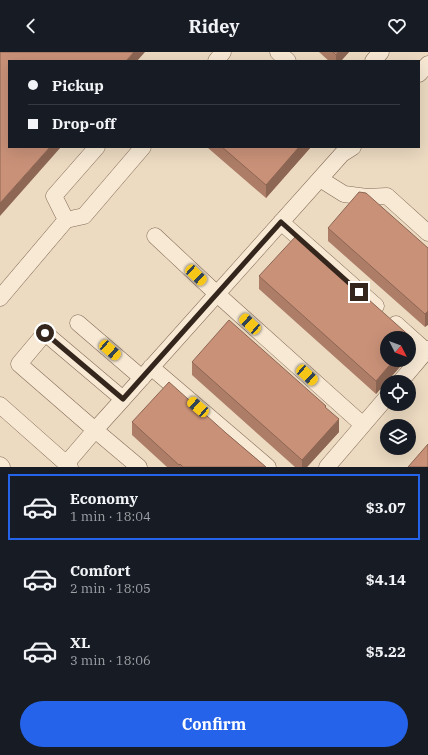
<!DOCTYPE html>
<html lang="en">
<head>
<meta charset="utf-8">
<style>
	body { margin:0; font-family:"IBM Plex Serif",serif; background:#242831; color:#f1f3f6; height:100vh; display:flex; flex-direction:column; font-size:15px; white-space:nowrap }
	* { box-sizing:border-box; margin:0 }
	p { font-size:13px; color:#9ea1a6 }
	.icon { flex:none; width:22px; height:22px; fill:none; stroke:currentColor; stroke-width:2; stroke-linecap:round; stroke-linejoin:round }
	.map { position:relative; height:415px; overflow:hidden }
	.panel { display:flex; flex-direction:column; background:#171b24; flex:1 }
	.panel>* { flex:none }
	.guide { position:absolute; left:8px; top:8px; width:412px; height:88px; border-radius:0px; box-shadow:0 4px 16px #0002; display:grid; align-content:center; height:88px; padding:0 20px; background:#171b24 }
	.needle { width:26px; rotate:132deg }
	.tools { position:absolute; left:380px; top:279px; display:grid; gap:8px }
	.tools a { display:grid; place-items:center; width:36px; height:36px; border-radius:50%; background:#171b24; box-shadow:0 4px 16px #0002; font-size:20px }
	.end { position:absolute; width:18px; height:18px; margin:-9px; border:5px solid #35261d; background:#fff; box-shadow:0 0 0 2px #fff }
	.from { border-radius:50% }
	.car { position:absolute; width:12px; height:24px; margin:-12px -6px; border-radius:5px; box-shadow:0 0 3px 1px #0007; background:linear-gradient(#f5c518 24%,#345 0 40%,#f5c518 0 76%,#345 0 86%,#f5c518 0) }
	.guide b { display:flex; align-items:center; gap:14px; height:38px; font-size:15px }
	.guide b+b { border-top:1px solid #363941 }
	.guide i { width:10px; height:10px; background:#f1f3f6 }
	ul { padding:7px 0 0; list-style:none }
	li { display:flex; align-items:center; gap:12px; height:66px; margin:0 8px 6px; padding:0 12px; border:2px solid transparent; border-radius:0px }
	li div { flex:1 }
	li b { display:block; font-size:15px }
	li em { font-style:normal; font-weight:700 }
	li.on { border-color:#2563eb }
	li>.icon { width:36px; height:36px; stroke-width:1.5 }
	.cta { display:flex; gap:8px; margin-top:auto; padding:8px 20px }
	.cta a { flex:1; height:46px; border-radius:24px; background:#2563eb; color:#fff; font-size:16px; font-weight:700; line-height:46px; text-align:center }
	header { display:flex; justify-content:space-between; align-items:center; height:52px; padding:0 20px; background:#171b24; font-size:18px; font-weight:700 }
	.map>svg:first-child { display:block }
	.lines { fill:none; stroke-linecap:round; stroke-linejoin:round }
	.minor-casing { stroke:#856c59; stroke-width:17 }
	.minor { stroke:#f7e9d4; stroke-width:16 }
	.wall { fill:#ad7d67 }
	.shaded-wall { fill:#8d6654 }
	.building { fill:#c99178; stroke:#8d6654 }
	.route { stroke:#35261d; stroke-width:5 }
</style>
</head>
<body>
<header><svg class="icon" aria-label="back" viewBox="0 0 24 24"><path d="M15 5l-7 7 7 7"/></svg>Ridey<svg class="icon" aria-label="heart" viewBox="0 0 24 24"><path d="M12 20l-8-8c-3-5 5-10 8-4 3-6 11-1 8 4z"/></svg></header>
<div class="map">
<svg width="428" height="415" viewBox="0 0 428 415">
	<rect width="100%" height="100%" fill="#ecdac1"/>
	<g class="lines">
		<g class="minor-casing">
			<path id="minor" d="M278 0 288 9
				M216 9 223 0
				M373 9 381 0
				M419 22 428 12
				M320 127 344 142 367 145 387 144 428 181
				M66 168 54 144 97 95
				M281 170 376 254
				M155 184 217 242 363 373
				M0 246 66 168 84 164 143 95
				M78 271 142 326
				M396 272 426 299
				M151 315 268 415
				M400 330 428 297
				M123 347 45 281 19 312 95 378 123 347 342 102 353 95
				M0 353 70 415
				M66 412 95 378 139 415
				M0 413 2 415
				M327 415 387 345"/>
		</g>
		<use href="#minor" class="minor"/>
	</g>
	<path class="wall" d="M319 0H349L341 9H329Z
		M208 95H311L266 146 208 96Z
		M328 176 428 196 425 275 328 189Z
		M259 224 413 300 376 342 259 237Z
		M192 310 326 356 339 380 307 415H295L192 323Z
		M132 370 226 381 266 415H167L132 383Z"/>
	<path class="shaded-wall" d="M134 0H145L137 9H126Z
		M338 0H349L341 9H336V3Z
		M50 95H61L0 164V151Z
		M299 95H311L266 146V133Z
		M428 259V273L425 275V262Z
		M413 287V300L409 304V291Z
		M394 308H406L376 342V329Z
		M339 367V380L307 415H302V408Z"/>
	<path class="building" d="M0 0H134L126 9H9V95H50L0 151Z
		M333 0H338L336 3Z
		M222 95H299L266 133Z
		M359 140 366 141 428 196V259L425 262 328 176Z
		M296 184 358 241 359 239 413 287 409 291V286H387V308H394L376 329 259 224Z
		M229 268 326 354 325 355 339 367 302 408 192 310Z
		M169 330 226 381 266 415H183L180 412 179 413 132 370Z
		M428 392V415H408Z"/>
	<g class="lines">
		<path class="route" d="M45 281 123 347 281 170 359 240"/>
	</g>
</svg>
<div class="tools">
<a><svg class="needle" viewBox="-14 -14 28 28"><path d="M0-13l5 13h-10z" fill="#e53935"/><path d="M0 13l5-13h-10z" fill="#9ea1a6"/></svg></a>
<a><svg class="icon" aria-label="locate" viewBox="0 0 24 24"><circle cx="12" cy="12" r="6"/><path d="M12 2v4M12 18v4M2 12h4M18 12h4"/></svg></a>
<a><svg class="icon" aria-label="layers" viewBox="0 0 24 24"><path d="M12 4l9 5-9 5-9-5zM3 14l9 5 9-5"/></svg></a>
</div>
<i class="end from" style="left:45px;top:281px"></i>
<i class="end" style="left:359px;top:240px"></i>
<i class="car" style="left:196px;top:223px;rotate:133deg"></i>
<i class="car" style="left:250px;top:272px;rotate:312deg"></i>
<i class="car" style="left:110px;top:298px;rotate:131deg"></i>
<i class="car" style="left:307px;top:323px;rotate:132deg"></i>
<i class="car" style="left:198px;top:355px;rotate:311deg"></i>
<div class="guide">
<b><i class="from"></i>Pickup</b>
<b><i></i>Drop-off</b>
</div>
</div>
<section class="panel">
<ul>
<li class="on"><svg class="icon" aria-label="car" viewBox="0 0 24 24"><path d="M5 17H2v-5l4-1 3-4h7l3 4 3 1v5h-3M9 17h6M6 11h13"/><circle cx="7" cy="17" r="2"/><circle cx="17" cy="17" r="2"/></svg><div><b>Economy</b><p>1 min · 18:04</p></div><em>$3.07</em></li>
<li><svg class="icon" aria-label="car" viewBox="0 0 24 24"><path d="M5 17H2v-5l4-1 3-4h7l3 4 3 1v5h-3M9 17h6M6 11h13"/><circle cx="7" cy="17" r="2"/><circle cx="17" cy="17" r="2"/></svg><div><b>Comfort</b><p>2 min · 18:05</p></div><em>$4.14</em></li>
<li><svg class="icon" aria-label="car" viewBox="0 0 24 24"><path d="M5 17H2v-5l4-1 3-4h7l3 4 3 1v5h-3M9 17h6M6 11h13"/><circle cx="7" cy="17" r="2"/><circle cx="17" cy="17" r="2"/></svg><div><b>XL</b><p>3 min · 18:06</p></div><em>$5.22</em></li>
</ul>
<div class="cta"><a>Confirm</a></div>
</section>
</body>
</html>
